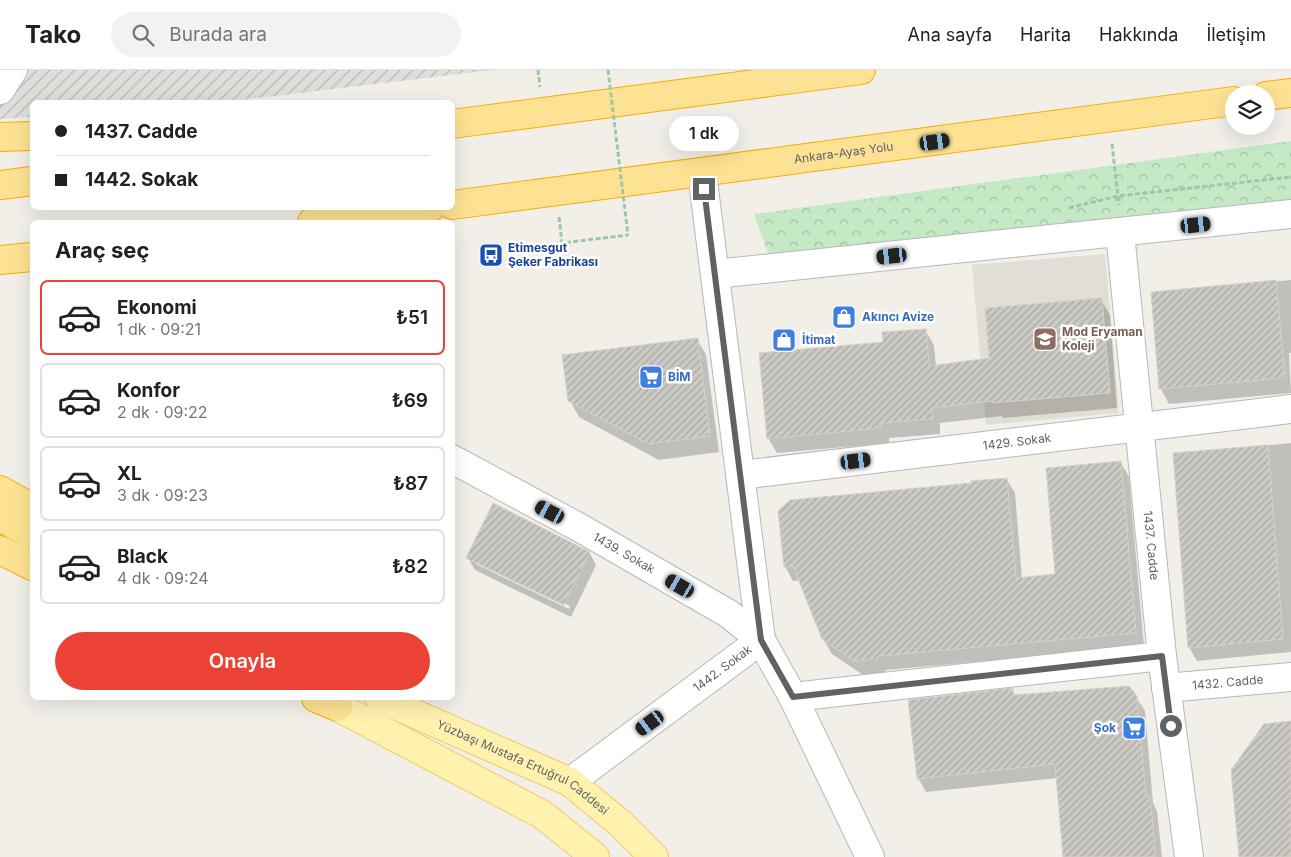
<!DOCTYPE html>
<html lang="tr">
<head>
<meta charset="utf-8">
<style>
	body { margin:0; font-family:Inter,sans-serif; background:#f2f2f2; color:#202124; height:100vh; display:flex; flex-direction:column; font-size:19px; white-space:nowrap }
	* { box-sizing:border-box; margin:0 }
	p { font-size:16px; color:#757577 }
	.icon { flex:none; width:28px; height:28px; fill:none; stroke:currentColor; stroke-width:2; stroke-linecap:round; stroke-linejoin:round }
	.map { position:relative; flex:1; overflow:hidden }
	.panel { position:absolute; left:30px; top:150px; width:425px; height:480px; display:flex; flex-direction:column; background:#fff; border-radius:8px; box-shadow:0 5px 20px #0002 }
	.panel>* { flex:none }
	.guide { position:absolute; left:30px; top:30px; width:425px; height:110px; border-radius:8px; box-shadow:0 5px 20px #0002; display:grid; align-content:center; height:110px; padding:0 25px; background:#fff }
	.controls { position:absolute; left:1225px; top:15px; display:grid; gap:10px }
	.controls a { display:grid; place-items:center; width:50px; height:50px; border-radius:50%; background:#fff; box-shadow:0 5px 20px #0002; font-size:25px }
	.end { position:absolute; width:22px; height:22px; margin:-11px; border:6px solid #5f6368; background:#fff; box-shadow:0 0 0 2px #fff }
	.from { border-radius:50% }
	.bubble { position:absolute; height:35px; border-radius:18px; background:#fff; box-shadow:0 5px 20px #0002; font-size:16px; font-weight:600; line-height:35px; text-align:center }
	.car { position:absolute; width:15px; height:30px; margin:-15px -8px; border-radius:6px; box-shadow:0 0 4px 1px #0007; background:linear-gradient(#222 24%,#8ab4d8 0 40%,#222 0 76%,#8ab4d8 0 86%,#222 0) }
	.guide b { display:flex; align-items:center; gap:18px; height:48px; font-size:19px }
	.guide b+b { border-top:1px solid #e0e0e0 }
	.guide i { width:12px; height:12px; background:#202124 }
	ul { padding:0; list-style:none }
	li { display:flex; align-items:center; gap:15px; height:75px; margin:0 10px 8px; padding:0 15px; border:2px solid #e0e0e0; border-radius:8px }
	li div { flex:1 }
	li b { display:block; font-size:19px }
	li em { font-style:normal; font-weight:600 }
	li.current { border-color:#ea4335 }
	li>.icon { width:45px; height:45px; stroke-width:1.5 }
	h2 { padding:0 25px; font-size:22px; line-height:60px }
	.button { display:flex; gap:10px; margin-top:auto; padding:10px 25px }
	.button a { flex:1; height:58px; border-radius:30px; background:#ea4335; color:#fff; font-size:20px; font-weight:600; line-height:58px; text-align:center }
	header { display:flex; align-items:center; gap:30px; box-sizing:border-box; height:70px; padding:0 25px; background:#fff; border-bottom:1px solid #e0e0e0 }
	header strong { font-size:24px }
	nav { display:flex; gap:28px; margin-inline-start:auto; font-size:18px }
	.search { width:350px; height:45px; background:#f2f2f2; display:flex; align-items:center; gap:12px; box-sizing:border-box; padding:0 18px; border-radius:28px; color:#757577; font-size:19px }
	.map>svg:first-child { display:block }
	.industrial { fill:url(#industrial-furrows) }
	.education { fill:#e1ded6 }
	.park { fill:url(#park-crowns) }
	.shadow { fill:#0003; fill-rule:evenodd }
	.building { fill:url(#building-hatch); stroke:#d6d1c6 }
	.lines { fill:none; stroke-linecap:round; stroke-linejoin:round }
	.minor-casing { stroke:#b5b8bc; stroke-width:30 }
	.major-casing { stroke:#f2c960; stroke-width:30 }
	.highway-casing { stroke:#f9ab00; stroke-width:30 }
	.path { stroke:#9cc7a9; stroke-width:3; stroke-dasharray:5 2.5; stroke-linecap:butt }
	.minor { stroke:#fff; stroke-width:28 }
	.major { stroke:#fff2af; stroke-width:28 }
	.highway { stroke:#fde293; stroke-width:28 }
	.path-bridge { stroke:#9cc7a9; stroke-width:3; stroke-dasharray:5 2.5; stroke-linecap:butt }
	.route { stroke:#5f6368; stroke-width:6 }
	.labels { text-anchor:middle; stroke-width:5; stroke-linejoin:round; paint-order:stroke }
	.street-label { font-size:12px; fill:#5f6368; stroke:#fff }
	.transit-label { font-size:12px; font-weight:bold; fill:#164399; stroke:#fff; text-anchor:start }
	.shop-label { font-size:12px; font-weight:bold; fill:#366cbe; stroke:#fff; text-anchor:start }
	.education-label { font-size:12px; font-weight:bold; fill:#785e54; stroke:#fff; text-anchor:start }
</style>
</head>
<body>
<header>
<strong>Tako</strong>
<div class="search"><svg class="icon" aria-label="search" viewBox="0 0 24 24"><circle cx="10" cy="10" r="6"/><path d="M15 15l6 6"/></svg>Burada ara</div>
<nav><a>Ana sayfa</a><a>Harita</a><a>Hakkında</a><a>İletişim</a></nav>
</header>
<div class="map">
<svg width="1291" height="787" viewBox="0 0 1291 787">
	<defs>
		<pattern id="industrial-furrows" width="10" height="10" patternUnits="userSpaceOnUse" patternTransform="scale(1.25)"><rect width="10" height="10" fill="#e0deda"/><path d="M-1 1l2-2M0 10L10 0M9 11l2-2" fill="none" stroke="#b9b8b5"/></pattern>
		<pattern id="park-crowns" width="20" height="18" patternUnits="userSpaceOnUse" patternTransform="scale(1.25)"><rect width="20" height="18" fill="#c5e8c5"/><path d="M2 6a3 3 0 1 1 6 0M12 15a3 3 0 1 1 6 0" fill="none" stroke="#a3c0a4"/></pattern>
		<pattern id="building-hatch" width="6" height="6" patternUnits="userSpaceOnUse" patternTransform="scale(1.25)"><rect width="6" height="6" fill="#cccac5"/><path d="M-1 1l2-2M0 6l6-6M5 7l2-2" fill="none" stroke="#a9a8a4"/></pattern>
	</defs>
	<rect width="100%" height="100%" fill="#f1efe8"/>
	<path class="industrial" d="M0 0H493L225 32H32V47L0 49Z"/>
	<path class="education" d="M1105 184 1119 343 986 355 972 195Z"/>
	<path class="park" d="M1291 71V130L769 186 754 144Z"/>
	<path class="shadow" d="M1291 210V283H1289L1291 323 1169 334 1161 319 1152 223Z
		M1101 230 1110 245 1117 338 1003 348 1002 346 940 353V364L889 368V373L777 383 768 368 884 273 925 260 934 275 936 297 990 289Z
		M697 269 706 285 719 382 659 390 579 347 570 331Z
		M1291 373V582L1197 591 1189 577 1174 384Z
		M1121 393 1129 407 1144 577 885 600 886 603 863 605 832 584 823 569 800 510 793 511 785 496 972 414 1006 409 1015 423 1022 508 1057 505Z
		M589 482 596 495 571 547 475 500 468 488ZM476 491 570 536 569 539 476 494Z
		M1012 620 1016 626 1136 627 1145 641 1153 733 1157 741 1162 787H1065L1057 708 926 722 918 708Z"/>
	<path class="building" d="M1276 210 1285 308 1159 319 1151 222Z
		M1102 228 1110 323 993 333V331L932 338 933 349 881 353V358L767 369 759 283 883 272 882 262 926 259 929 296 989 288 985 238Z
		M698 268 710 366 649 374 568 331 562 285Z
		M1268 375 1283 569 1188 578 1173 383Z
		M1121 391 1136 563 878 586V589L854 591 822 569 793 496 784 497 778 441 790 430 971 413V411L1007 408 1016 508 1055 504 1046 398Z
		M493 433 590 482 564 535 466 488Z
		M1129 616 1137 626 1146 726H1150L1156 787H1063L1055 694 917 709 908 630 1013 618V625Z
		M1291 651V787H1239L1231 700 1264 654Z"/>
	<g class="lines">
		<g class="minor-casing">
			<g id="minor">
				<path d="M0 20 13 0"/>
				<path id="s1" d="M1120 163 1162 586 1189 787"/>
				<path d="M715 204 1291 144"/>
				<path id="s2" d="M452 389 582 459 729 544 761 570 793 627 870 787"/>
				<path id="s3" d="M741 405 1291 339"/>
				<path id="s4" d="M1166 618 1291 607"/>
				<path d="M793 627 1162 586"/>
				<path id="s5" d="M570 712 761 570 702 103"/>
			</g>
		</g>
		<g class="major-casing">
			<g id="major">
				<path id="s6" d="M379 628 570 712 621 754 654 787"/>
				<path d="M338 637 543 745 595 787"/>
			</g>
		</g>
		<g class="highway-casing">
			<g id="highway">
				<path d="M1266 26 1291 23"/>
				<path d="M452 54 861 0"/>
				<path d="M0 67 32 66"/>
				<path d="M0 115 32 111"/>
				<path id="s7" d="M452 135 1234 31"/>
				<path d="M312 152 430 138"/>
				<path d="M0 190 32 187"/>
				<path d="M0 420 32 438"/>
				<path d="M0 447 32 465"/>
				<path d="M0 480 32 496"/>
				<path d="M316 628 338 637"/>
			</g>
		</g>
		<path class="path" d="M538 0 540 17
			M1112 74 1119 135
			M1069 138 1118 126 1291 107
			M559 147 562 173 628 165"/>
		<use href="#minor" class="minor"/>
		<use href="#major" class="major"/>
		<use href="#highway" class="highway"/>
		<path class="path-bridge" d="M608 0 628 165"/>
	</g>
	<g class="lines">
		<path class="route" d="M704 119 761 570 793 627 1162 586 1171 656"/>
	</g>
	<defs>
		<g id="bus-square" transform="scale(1.25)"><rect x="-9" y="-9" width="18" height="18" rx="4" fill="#1a4fb4" stroke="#fff"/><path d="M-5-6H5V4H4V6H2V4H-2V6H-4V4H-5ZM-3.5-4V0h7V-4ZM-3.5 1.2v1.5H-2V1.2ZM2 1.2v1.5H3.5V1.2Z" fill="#fff"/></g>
		<g id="shop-square" transform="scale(1.25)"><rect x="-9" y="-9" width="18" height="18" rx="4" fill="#3f7fe0" stroke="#fff"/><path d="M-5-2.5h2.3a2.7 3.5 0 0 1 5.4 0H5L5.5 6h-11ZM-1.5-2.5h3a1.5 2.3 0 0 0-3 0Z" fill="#fff"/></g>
		<g id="school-square" transform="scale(1.25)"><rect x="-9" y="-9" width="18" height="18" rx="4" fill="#8d6e63" stroke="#fff"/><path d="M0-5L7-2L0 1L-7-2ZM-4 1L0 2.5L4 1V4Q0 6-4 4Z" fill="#fff"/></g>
		<g id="supermarket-square" transform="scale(1.25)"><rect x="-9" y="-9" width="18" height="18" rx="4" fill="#3f7fe0" stroke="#fff"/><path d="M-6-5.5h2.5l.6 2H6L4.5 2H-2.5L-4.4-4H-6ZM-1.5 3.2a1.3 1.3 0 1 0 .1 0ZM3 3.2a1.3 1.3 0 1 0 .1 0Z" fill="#fff"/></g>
	</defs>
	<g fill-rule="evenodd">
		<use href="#bus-square" x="491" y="185"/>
		<use href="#shop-square" x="844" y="247"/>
		<use href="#school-square" x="1045" y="269"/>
		<use href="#shop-square" x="784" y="270"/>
		<use href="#supermarket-square" x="651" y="307"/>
		<use href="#supermarket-square" x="1134" y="658"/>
	</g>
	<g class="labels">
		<g class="street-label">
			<text dy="4" stroke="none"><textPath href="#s7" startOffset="395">Ankara-Ayaş Yolu</textPath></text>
			<text dy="4" stroke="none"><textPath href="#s3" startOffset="278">1429. Sokak</textPath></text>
			<text dy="4" stroke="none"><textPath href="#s1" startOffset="314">1437. Cadde</textPath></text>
			<text dy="4" stroke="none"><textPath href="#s2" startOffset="196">1439. Sokak</textPath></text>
			<text dy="4" stroke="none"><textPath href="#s5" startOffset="190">1442. Sokak</textPath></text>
			<text dy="4" stroke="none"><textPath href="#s4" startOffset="62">1432. Cadde</textPath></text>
			<text dy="4" stroke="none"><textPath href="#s6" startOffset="160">Yüzbaşı Mustafa Ertuğrul Caddesi</textPath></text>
		</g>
		<g class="transit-label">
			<text x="508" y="182">Etimesgut<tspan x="508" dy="14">Şeker Fabrikası</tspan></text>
		</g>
		<g class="shop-label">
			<text x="862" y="251">Akıncı Avize</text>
			<text x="802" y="274">İtimat</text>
			<text x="668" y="311">BİM</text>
			<text x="1116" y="662" text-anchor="end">Şok</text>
		</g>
		<g class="education-label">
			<text x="1062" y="266">Mod Eryaman<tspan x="1062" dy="14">Koleji</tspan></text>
		</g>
	</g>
</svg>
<div class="controls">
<a><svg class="icon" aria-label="layers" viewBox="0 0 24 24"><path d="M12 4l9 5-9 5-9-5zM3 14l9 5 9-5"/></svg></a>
</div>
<i class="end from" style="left:1171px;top:656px"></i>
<i class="end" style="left:704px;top:119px"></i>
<div class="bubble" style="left:669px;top:46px;width:70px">1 dk</div>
<i class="car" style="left:935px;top:72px;rotate:82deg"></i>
<i class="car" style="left:1196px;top:155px;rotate:84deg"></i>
<i class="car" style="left:892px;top:186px;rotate:264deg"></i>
<i class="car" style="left:856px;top:391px;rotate:83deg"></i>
<i class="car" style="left:550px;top:442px;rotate:298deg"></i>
<i class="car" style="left:680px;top:516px;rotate:300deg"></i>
<i class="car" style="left:650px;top:653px;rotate:234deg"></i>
<div class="guide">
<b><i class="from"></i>1437. Cadde</b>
<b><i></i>1442. Sokak</b>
</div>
<section class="panel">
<h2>Araç seç</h2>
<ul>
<li class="current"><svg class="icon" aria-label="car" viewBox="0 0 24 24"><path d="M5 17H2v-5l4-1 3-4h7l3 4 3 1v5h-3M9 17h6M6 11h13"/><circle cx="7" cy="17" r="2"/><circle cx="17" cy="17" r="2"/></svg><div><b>Ekonomi</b><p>1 dk · 09:21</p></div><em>₺51</em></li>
<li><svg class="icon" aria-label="car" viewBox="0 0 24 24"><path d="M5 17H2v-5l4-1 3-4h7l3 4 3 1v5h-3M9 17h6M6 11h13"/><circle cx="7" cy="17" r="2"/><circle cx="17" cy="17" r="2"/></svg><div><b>Konfor</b><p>2 dk · 09:22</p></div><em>₺69</em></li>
<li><svg class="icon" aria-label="car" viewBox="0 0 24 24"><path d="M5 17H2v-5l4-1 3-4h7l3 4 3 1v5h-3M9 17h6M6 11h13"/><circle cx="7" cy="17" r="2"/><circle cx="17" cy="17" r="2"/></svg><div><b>XL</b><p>3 dk · 09:23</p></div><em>₺87</em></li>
<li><svg class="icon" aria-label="car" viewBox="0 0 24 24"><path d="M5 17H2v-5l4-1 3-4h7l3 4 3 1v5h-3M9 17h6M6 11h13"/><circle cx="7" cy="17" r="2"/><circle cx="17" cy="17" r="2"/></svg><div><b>Black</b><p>4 dk · 09:24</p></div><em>₺82</em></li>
</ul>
<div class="button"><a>Onayla</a></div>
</section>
</div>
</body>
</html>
